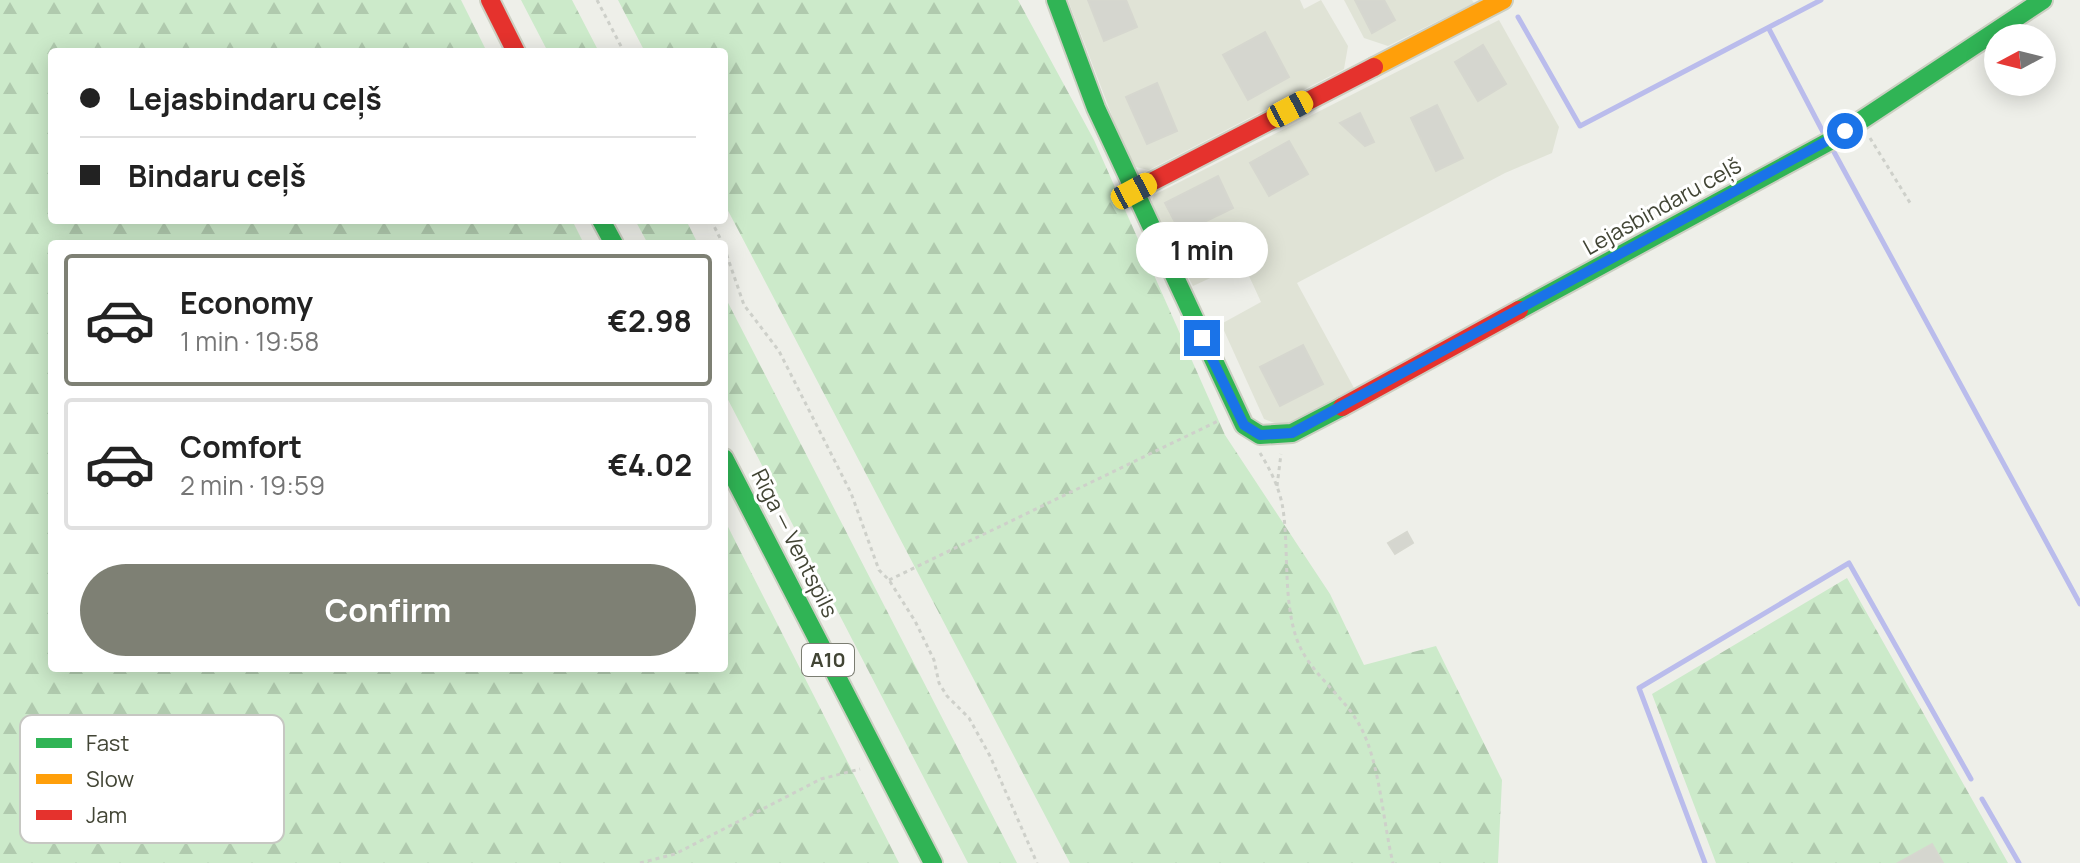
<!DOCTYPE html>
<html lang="en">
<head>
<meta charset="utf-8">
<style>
	body { margin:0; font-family:Manrope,sans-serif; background:#f6f6f6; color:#222; height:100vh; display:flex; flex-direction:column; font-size:30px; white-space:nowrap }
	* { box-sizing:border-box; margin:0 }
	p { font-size:26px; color:#767676 }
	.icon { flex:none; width:44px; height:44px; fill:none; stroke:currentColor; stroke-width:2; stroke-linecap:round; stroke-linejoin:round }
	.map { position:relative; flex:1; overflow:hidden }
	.side { position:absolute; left:48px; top:240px; width:680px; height:432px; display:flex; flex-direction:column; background:#fff; border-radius:8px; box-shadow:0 4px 20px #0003 }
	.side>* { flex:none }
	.hud { position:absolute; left:48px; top:48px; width:680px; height:176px; border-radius:8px; box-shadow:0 4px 20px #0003; display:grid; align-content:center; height:176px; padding:0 32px; background:#fff }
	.needle { width:52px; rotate:263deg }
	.fabs { position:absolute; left:1984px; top:24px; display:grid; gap:16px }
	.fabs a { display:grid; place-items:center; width:72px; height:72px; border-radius:50%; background:#fff; box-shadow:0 4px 20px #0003; font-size:40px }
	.end { position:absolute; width:36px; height:36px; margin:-18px; border:10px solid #1a73e8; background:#fff; box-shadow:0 0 0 4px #fff }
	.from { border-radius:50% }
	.bubble { position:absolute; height:56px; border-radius:28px; background:#fff; box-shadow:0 4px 20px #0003; font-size:26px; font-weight:700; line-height:56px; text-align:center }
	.car { position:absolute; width:24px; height:48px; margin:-24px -12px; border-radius:10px; box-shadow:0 0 6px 2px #0007; background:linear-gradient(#f5c518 24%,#345 0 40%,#f5c518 0 76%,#345 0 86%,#f5c518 0) }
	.hud b { display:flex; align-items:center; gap:28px; height:76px; font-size:30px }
	.hud b+b { border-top:2px solid #e0e0e0 }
	.hud i { width:20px; height:20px; background:#222 }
	ul { padding:14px 0 0; list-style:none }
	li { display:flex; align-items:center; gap:24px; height:132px; margin:0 16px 12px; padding:0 16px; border:4px solid #e0e0e0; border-radius:8px }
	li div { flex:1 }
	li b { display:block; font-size:30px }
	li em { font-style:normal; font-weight:700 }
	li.current { border-color:#7e8074 }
	li>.icon { width:72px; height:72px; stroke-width:1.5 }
	.primary-button { display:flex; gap:16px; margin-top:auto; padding:16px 32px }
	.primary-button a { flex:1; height:92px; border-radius:48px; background:#7e8074; color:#fff; font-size:32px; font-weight:700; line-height:92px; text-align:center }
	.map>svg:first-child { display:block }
	.residential { fill:#e0e3d6 }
	.forest { fill:url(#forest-firs) }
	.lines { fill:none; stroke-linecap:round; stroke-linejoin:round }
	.stream { stroke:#babcec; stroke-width:5 }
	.building { fill:#d5d6cf; stroke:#d6d7cf; stroke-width:2 }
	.fast-casing { stroke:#cccfc2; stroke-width:22 }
	.slow-casing { stroke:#cccfc2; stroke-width:22 }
	.jam-casing { stroke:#cccfc2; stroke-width:22 }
	.path { stroke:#ced0ca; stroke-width:3; stroke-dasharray:4 4; stroke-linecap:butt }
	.fast { stroke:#30b455; stroke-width:18 }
	.slow { stroke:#ff9f0a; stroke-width:18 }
	.jam { stroke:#e5322d; stroke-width:18 }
	.route { stroke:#1a73e8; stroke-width:10 }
	.labels { text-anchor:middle; stroke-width:6; stroke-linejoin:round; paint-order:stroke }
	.shield { fill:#fff; stroke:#7b7d72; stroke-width:2 }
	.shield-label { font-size:20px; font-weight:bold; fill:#424535 }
	.street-label { font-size:22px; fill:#424535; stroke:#fff }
	.key { fill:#fff; stroke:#c6c7c2; stroke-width:2 }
	.key-label { font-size:22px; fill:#424535 }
</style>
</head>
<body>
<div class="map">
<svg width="2080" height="863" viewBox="0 0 2080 863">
	<defs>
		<pattern id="forest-firs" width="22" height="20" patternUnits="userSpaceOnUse" patternTransform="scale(2)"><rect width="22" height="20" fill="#cceaca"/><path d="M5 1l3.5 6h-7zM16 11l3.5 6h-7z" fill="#b0caae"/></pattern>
	</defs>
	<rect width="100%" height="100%" fill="#eeefe9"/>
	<path class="residential" d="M1068 0H1300L1304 9 1321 0 1348 46 1344 69 1149 170 1131 166Z
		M1344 0H1472L1474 3 1388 46 1364 38Z
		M1499 20 1559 127 1552 153 1505 173 1297 283 1354 388 1282 426 1264 419 1221 324 1261 302 1243 263 1193 286 1150 207 1154 195Z"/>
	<path class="forest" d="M0 0H461L487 52H52V220H572L584 244H52V668H724V519L899 863H0Z
		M521 0H572L599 52H548Z
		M618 0H1018L1094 140 1225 435 1330 594 1364 665 1436 646 1502 780 1498 863H1070L724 203V52H645Z
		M635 220H686L698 244H648Z
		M724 295 1017 863H968L724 392Z
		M1847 578 2008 863H1716L1652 694Z"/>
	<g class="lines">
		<path class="stream" d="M1518 17 1580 126 1821 0
			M1769 29 1823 132
			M1834 152 2080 604
			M1982 799 2019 863
			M1705 863 1639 688 1849 563 1971 779"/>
	</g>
	<path class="building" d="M1088 0H1126L1137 27 1104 41Z
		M1355 0H1384L1395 20 1372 33Z
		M1265 32 1289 77 1248 100 1223 55Z
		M1483 45 1506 84 1478 101 1455 62Z
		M1157 83 1177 131 1147 144 1126 97Z
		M1437 105 1463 158 1436 171 1411 118Z
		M1360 113 1374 142 1365 146 1340 123Z
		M1289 141 1308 174 1269 196 1250 163Z
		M1218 176 1233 208 1198 225 1177 226 1165 203Z
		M1303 345 1323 384 1280 406 1260 367Z
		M1407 532 1413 543 1395 554 1388 543Z
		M1932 844 1943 863H1898Z"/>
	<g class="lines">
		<g class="fast-casing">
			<path id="fast" d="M1056 0 1096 108 1244 425 1260 435 1292 433 1342 407
				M601 220 614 244
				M1519 310 1830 141 2043 0
				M724 458 933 863"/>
		</g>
		<g class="slow-casing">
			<path id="slow" d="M1374 67 1503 0"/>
		</g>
		<g class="jam-casing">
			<path id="jam" d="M490 0 516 52
				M1134 191 1374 67
				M1342 407 1519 310"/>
		</g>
		<path class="path" d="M597 0 624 52
			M1870 138 1912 206
			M711 220 723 244
			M724 247 744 305 779 351 851 493 879 570 889 580 915 621 934 660 939 683 947 696 969 718 990 756 1037 863
			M1260 453C1270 469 1280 489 1283 509 1289 551 1283 596 1296 637 1308 673 1343 694 1360 726 1380 762 1383 823 1393 863
			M1277 486 1281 454
			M889 580 1220 420
			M640 863 675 854 821 779 860 769"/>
		<use href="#fast" class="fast"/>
		<use href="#slow" class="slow"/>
		<use href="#jam" class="jam"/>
	</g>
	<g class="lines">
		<path class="route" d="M1202 338 1244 425 1260 435 1292 433 1845 131"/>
	</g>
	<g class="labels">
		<rect class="shield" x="802" y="644" width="52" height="32" rx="6"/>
		<g class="shield-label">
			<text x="828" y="667">A10</text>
		</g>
		<g class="street-label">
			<text transform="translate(1662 206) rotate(-29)" y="8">Lejasbindaru ceļš</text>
			<text transform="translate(795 543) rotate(63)" y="8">Rīga — Ventspils</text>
		</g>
	</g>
	<rect x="20" y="715" width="264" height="128" rx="12" class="key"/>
	<rect x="36" y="738" width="36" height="10" fill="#30b455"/>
	<rect x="36" y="774" width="36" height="10" fill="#ff9f0a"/>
	<rect x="36" y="810" width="36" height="10" fill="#e5322d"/>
	<g class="key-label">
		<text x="86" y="751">Fast</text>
		<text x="86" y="787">Slow</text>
		<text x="86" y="823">Jam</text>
	</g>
</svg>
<div class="fabs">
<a><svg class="needle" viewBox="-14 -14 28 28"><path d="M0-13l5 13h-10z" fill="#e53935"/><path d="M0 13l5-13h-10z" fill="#767676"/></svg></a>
</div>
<i class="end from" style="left:1845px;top:131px"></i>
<i class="end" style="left:1202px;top:338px"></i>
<div class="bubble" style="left:1136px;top:222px;width:132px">1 min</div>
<i class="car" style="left:1290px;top:109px;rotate:62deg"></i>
<i class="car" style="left:1134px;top:191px;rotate:62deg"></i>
<div class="hud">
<b><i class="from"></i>Lejasbindaru ceļš</b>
<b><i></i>Bindaru ceļš</b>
</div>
<section class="side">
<ul>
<li class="current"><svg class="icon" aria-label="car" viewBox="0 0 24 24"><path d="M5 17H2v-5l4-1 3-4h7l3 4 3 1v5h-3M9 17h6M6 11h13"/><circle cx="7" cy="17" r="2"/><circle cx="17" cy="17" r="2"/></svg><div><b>Economy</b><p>1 min · 19:58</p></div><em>€2.98</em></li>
<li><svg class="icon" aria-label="car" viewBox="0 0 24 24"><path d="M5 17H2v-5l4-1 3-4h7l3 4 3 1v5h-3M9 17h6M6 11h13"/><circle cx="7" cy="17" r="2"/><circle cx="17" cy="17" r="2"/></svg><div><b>Comfort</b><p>2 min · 19:59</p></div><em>€4.02</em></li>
</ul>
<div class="primary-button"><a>Confirm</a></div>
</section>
</div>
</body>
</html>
